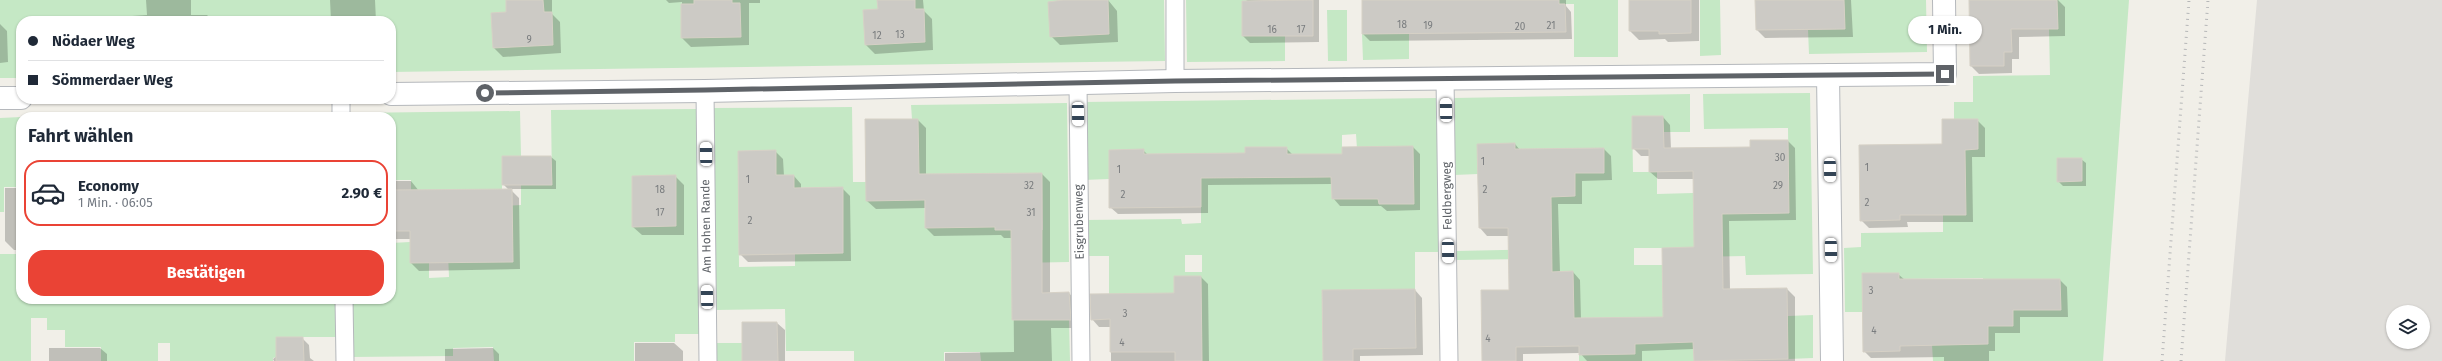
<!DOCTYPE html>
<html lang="de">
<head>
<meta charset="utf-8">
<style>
	body { margin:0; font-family:"Fira Sans",sans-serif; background:#f2f2f3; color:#1f2937; height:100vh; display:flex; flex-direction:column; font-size:15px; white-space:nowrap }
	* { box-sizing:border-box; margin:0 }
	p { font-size:13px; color:#747a83 }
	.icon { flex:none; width:22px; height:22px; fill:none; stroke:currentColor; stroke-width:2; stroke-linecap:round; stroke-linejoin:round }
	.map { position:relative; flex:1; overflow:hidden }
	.details { position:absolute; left:16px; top:112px; width:380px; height:192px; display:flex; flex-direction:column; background:#fff; border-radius:16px; box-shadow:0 1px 3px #0004 }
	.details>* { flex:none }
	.hud { position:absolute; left:16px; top:16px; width:380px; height:88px; border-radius:16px; box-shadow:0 1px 3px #0004; display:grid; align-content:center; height:88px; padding:0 12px; background:#fff }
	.tools { position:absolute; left:2386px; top:305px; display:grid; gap:8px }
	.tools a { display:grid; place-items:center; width:44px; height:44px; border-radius:50%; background:#fff; box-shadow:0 1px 3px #0004; font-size:20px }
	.end { position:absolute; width:18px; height:18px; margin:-9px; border:5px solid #5f6368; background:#fff; box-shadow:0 0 0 2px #fff }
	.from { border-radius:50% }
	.bubble { position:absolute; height:28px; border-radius:14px; background:#fff; box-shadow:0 1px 3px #0004; font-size:13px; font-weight:700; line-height:28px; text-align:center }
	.car { position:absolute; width:12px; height:24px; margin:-12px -6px; border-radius:5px; box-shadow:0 0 3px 1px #0007; background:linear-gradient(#fff 24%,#345 0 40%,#fff 0 76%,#345 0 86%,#fff 0) }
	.hud b { display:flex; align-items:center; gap:14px; height:38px; font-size:15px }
	.hud b+b { border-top:1px solid #e0e1e3 }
	.hud i { width:10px; height:10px; background:#1f2937 }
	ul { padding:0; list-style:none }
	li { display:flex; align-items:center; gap:12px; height:66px; margin:0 8px 6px; padding:0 4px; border:2px solid transparent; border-radius:16px }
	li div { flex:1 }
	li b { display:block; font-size:15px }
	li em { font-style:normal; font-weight:700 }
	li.selected { border-color:#ea4335 }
	li>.icon { width:36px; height:36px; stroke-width:1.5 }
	h2 { padding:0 12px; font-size:18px; line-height:48px }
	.primary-button { display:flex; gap:8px; margin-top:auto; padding:8px 12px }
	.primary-button a { flex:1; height:46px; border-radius:16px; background:#ea4335; color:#fff; font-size:16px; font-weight:700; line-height:46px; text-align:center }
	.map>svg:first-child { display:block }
	.industrial { fill:#e0deda; fill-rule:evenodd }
	.green { fill:#c5e8c5; fill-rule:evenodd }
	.shadow { fill:#0003 }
	.building { fill:#cccac5; stroke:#d6d1c6 }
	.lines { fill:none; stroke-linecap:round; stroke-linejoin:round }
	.service-casing { stroke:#b5b8bc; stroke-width:19 }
	.minor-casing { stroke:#b5b8bc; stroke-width:24 }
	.service { stroke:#fff; stroke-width:17 }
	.minor { stroke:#fff; stroke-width:22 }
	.rail { stroke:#b6b7b8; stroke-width:3; stroke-dasharray:1 5; stroke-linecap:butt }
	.route { stroke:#5f6368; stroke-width:5 }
	.labels { text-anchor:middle; stroke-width:3; stroke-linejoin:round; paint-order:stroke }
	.number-label { font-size:10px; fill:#7a7d7f }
	.street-label { font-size:12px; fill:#5f6368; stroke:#fff }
</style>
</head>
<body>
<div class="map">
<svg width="2442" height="361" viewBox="0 0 2442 361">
	<rect width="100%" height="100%" fill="#f1efe8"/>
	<path class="industrial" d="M2257 0H2442V361H2225ZM2393 312H2423V342H2393Z"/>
	<path class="green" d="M0 0H1164L1165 61 391 72V21H21V78H0Z
		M1186 0H1263L1242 1V36H1285V61L1187 62Z
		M1559 0H1618V57H1574V4H1559Z
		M1700 0H1720L1721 55 1700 56Z
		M1844 0H1926L1927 52 1809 54 1808 30 1845 29Z
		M2057 0H2129L2103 361H1933L1932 345 1988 344V326H2013V310H2061L2060 279H2013L1984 288 1983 278 1899 279 1898 273H1862L1863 312H1845L1844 248 1861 247V233L1943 232V215H1965V150L1978 149V119H1954V102H1973V76L2050 75 2049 29H2058ZM2057 158H2082V181L2057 182Z
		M1327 10H1347V61H1328Z
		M1362 34H1409V59L1363 60Z
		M1810 93 1813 274 1746 275 1745 256 1694 257 1663 317 1574 318 1573 271 1546 272 1525 259 1456 260V251L1552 249 1551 226H1527L1526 197 1575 196V173H1604V148L1515 149V143L1478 174 1454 175 1453 98 1690 94V132H1663V116H1632L1633 172H1657V194L1693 193 1721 185 1751 214 1789 213 1788 128 1704 129 1703 94ZM1634 248H1666V265H1634Z
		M1438 98 1440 252H1415V289L1322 291 1323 361H1202L1201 276H1174L1175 300 1109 294V256H1084L1083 220 1181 219 1182 224 1201 223V197H1190V178H1238L1237 153 1144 154V149L1109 150V179L1083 180V102ZM1356 134 1357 149 1413 204H1379L1378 176 1348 199H1332L1331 177 1246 178 1287 154H1342V135ZM1185 255H1202V272H1185Z
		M1067 103 1069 262 1012 263 1013 320H1069L1070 361H981L980 352H944V361H854V351H786L785 309 715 310 713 108 852 107 853 182H873V201L905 200V148L918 119H912L911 105ZM776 150V175H794V188L843 187V253L795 254V266L739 267 738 151ZM1042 173 1043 230H995V226L925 228 924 174Z
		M697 109 700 334H675V342H634V361H494L493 347 453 348V356L351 357 350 299H391V243L410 242V263H429V278L449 277 448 254 411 190V180H391V117H349L348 113 520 111 521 156H502V206L521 205V185H552L551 110ZM632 176H676V226L632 227Z
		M333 114V117H50Z
		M21 117V187H4V212H0V118Z
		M0 254H21V299H335L336 337H276V357L273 358V361H170V343H158V361H101V347H65V330H47V318H31V361H0Z
		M1813 315V358L1788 359V316Z
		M1693 332 1694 361H1579V355L1635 354V344Z
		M716 343H742V361H716Z"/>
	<path class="shadow" d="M146 0H191V15H207L213 21H132V16L147 15Z
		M330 0H375L376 21H331Z
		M507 0H552V14L560 22 561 53 503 57 494 48 507 13Z
		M666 0H760V3H749V45L691 47 682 38V2L669 3Z
		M878 0H923L924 11 932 19 933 50 875 54 866 45 879 10Z
		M1064 0H1108L1117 11 1118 42 1060 45 1051 36Z
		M1248 0H1319V42L1250 43 1243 36V2Z
		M1363 0H1566V6L1571 12 1572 39 1370 41 1363 34Z
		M1630 0H1699V41L1668 42 1665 39 1639 40 1630 31Z
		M1756 0H1851L1853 37 1765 38 1757 30Z
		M1970 0H2058L2065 7V36L2019 37V59H2012V73L1979 74 1971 66Z
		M0 24 7 31 8 62 0 63Z
		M1663 117 1670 125 1671 149 1751 148 1788 141 1795 148 1796 220 1729 221 1730 290 1787 289 1795 297V361H1695L1694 349 1642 351V361H1587L1580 353 1523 354V361H1483L1510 291 1509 236H1487L1480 228 1478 145 1515 144 1520 150 1604 149 1611 156 1612 180 1582 181V204H1558L1560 272H1573L1580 280 1581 319 1664 318 1695 248 1694 179H1658L1650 172V156H1641L1633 148Z
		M918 120 926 128V175L1042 174 1050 182V294L1069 293 1077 302 1078 328H1051L1052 361H945V353L1014 352 1013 238H1004L1001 235 934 236 926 228V208L876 209 867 201Z
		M1977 120 1985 128V157H1972L1973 222H1907L1908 227 1869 228 1861 220 1943 145Z
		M1413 147 1420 154V210L1387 211 1381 206H1340L1333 198 1332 184 1208 185V213L1118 214 1110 207 1143 150 1148 155 1246 154 1286 148 1293 155H1343Z
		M775 151 783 159 784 176H794L801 184V189L842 188 850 196 851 261 748 262 740 254Z
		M551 157 556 161V189H510L519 198 520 269 419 271 411 263V239H391V181H411L419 191 509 190 503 184Z
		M2081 159 2086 163V186H2063L2058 181Z
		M675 176 684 185V235H642L633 227Z
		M5 188H21V250H14L5 241Z
		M1898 274 1905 280H2060L2067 287 2068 317H2020V333H1995V351H1989V361H1944V357L1871 358 1864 351Z
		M1201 277 1208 284 1209 361H1111V327H1099L1092 319 1175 294Z
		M1415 290 1422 298 1423 355 1360 356V361H1323Z
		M743 323H777L785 330V361H743Z
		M302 338 309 345 310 358 314 361H274L273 359Z
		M635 343H674L683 351V361H635Z
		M49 348H100L107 354V361H49Z
		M493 348 499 354V361H445V349Z"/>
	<path class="building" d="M506 0H543L544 12H552L553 45 493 48 491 13 506 12Z
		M694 0H732V3H740L741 37 681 38V4H694Z
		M877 0H915V9H924L925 42 865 45 863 10 878 9Z
		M1063 0H1108L1109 34 1050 37 1048 2Z
		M1313 0V36H1242V1Z
		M1362 0H1559V4H1565L1566 32 1362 34Z
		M1629 0H1691V33L1659 34V31H1629Z
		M1755 0H1844L1845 29 1756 30Z
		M1969 0H2057L2058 29H2011L2012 52H2004V66H1970Z
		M1632 116H1663L1664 148 1750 147V140H1788L1789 213 1722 214 1723 289 1787 288 1788 359 1694 361 1693 342 1635 344V354L1579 355V346L1516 347V361H1482L1481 290H1509L1508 228H1479L1477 144 1515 143V149L1604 148V173H1575V196L1551 197 1552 272 1573 271 1574 318 1663 317 1662 248 1694 247 1693 171 1649 172V149H1632Z
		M865 119H918L919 174 1042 173V293L1069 292 1071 320H1012L1011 230H995V227L925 228V200L866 201Z
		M1942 119H1978V149L1965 150 1966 215H1900V220L1860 221 1859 145 1942 144Z
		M1413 146 1414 204H1379L1378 199H1332L1331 177 1201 178V207L1109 208V150L1144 149V154L1245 153V147H1287V154H1342V147Z
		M776 150V175H794V188L843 187V253L739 255 738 151Z
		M502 156H551L552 185H502Z
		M2057 158H2082V181L2057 182Z
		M676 175V226L632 227V176Z
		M512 189 513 262 410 263V231H391V190Z
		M1862 273H1899V279H2060L2061 310H2013V326H1988V344L1900 346V351L1863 352Z
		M1174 276H1201L1202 361H1175V352H1110V319L1091 320 1090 294 1174 293Z
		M1415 289 1416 348 1353 349V361H1323L1322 290Z
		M742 322H777L778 361H742Z
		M276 337H303L304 361H276Z"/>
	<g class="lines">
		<g class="service-casing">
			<path id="service" d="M1175 0V81
				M1445 78 1449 361
				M1078 83 1081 361
				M705 91 708 361
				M341 99V117
				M344 299 345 361"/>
		</g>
		<g class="minor-casing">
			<path id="minor" d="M1828 75 1832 361
				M391 94 705 91 1175 81 1945 74 1944 0
				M0 98H21"/>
		</g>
		<use href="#service" class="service"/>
		<use href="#minor" class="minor"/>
		<path class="rail" d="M2162 361 2189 0
			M2181 361 2208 0"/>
	</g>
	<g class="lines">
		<path class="route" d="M485 93 705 90 1175 81 1945 74"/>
	</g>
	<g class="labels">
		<g class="number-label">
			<text x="1402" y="28">18</text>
			<text x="1428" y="29">19</text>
			<text x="1551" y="29">21</text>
			<text x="1520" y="30">20</text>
			<text x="1272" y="33">16</text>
			<text x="1301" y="33">17</text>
			<text x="900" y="38">13</text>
			<text x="877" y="39">12</text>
			<text x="529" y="43">9</text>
			<text x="1780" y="161">30</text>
			<text x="1483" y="165">1</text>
			<text x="1867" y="171">1</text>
			<text x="1119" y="173">1</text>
			<text x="748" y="183">1</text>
			<text x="1029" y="189">32</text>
			<text x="1778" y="189">29</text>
			<text x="660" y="193">18</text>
			<text x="1485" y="193">2</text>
			<text x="1123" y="198">2</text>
			<text x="1867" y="206">2</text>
			<text x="660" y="216">17</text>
			<text x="1031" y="216">31</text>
			<text x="750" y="224">2</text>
			<text x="1871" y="294">3</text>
			<text x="1125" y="317">3</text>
			<text x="1874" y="334">4</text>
			<text x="1488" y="342">4</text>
			<text x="1122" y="346">4</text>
		</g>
		<g class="street-label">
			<text transform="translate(1447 196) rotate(-91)" y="4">Feldbergweg</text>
			<text transform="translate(1079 222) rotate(-91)" y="4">Eisgrubenweg</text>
			<text transform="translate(706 226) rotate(-91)" y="4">Am Hohen Rande</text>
		</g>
	</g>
</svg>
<div class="tools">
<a><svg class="icon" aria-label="layers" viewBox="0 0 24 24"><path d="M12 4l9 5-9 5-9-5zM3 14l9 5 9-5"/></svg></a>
</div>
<i class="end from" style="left:485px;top:93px"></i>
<i class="end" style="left:1945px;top:74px"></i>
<div class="bubble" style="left:1908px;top:16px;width:74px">1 Min.</div>
<i class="car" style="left:1446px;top:110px;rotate:359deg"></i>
<i class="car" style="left:1078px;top:114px;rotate:179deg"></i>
<i class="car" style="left:706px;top:154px;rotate:359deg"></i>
<i class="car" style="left:1830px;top:170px;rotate:179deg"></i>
<i class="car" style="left:1831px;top:250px;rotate:179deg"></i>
<i class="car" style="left:1448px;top:251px;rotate:179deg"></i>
<i class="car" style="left:707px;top:297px;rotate:359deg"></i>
<div class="hud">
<b><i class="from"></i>Nödaer Weg</b>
<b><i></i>Sömmerdaer Weg</b>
</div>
<section class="details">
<h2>Fahrt wählen</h2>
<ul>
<li class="selected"><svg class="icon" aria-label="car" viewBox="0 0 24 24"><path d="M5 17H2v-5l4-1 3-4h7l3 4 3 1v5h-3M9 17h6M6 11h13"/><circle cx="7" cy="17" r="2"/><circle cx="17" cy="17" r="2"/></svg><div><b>Economy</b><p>1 Min. · 06:05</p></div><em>2.90 €</em></li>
</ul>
<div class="primary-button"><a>Bestätigen</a></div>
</section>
</div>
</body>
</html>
